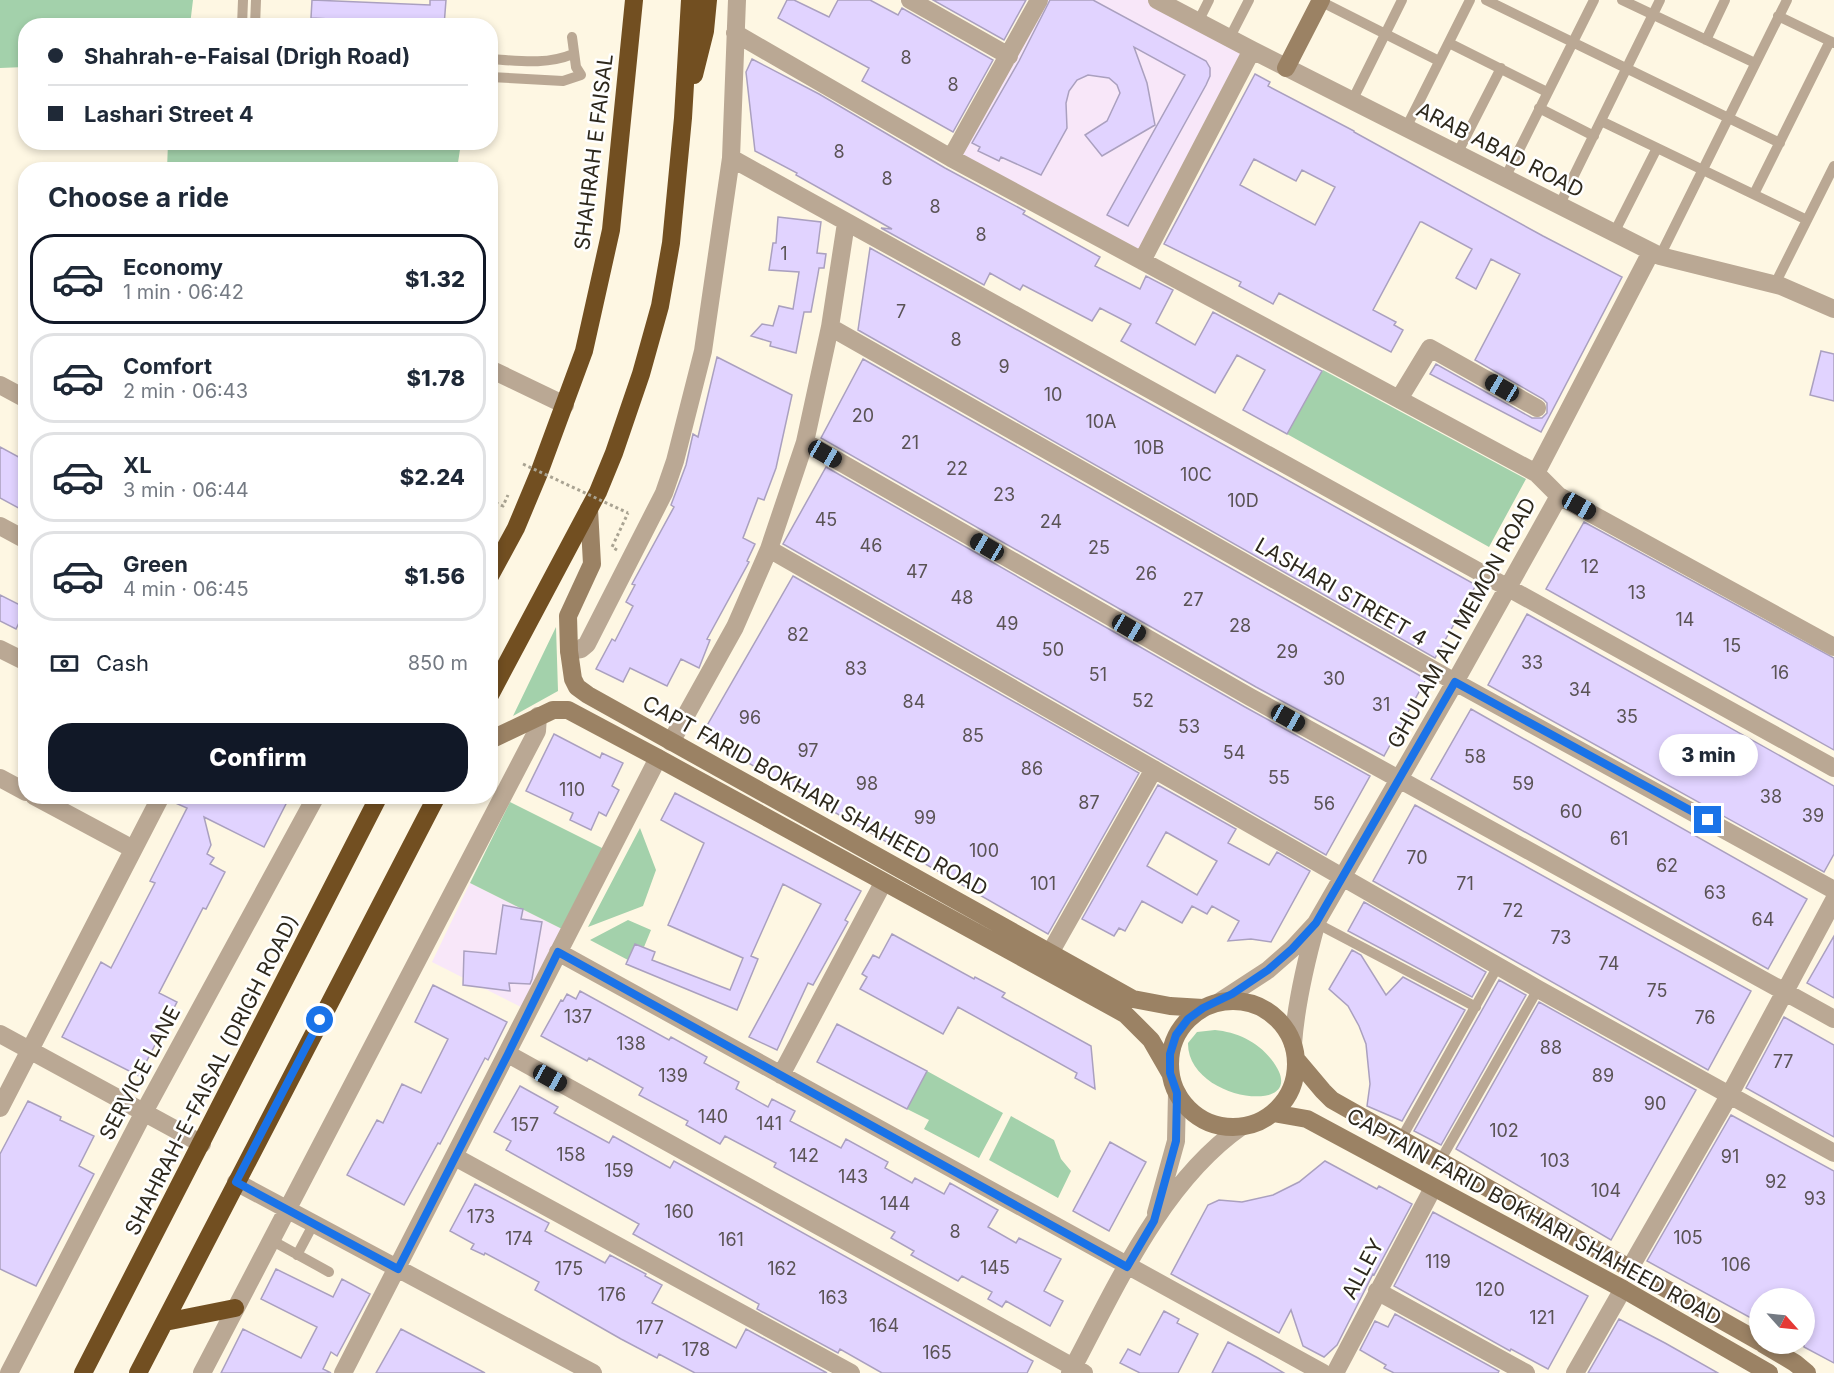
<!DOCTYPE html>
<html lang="en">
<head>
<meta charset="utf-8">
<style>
	body { margin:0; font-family:Inter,sans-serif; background:#f2f2f3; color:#1f2937; height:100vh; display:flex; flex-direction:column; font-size:22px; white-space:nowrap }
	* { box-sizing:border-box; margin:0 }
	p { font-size:20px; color:#747a83 }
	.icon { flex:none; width:33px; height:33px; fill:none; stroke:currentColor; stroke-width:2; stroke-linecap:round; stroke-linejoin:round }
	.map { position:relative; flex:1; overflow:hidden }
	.drawer { position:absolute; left:18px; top:162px; width:480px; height:642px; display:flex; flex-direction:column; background:#fff; border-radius:24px; box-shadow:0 3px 9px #0003 }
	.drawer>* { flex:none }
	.hud { position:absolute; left:18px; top:18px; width:480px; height:132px; border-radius:24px; box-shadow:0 3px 9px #0003; display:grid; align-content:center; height:132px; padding:0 30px; background:#fff }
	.needle { width:39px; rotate:117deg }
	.buttons { position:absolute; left:1749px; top:1288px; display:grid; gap:12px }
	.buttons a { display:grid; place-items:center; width:66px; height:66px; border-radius:50%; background:#fff; box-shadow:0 3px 9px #0003; font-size:30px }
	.end { position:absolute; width:27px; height:27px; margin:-14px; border:8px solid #1a73e8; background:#fff; box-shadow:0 0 0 3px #fff }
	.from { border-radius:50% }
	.bubble { position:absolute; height:42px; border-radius:21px; background:#fff; box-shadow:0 3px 9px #0003; font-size:20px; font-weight:800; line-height:42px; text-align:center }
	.car { position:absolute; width:18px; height:36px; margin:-18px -9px; border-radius:8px; box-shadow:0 0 4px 2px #0007; background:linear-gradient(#222 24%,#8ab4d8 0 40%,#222 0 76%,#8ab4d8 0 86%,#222 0) }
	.hud b { display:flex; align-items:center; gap:21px; height:57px; font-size:22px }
	.hud b+b { border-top:2px solid #e0e1e3 }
	.hud i { width:15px; height:15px; background:#1f2937 }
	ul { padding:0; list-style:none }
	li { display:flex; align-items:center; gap:18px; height:90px; margin:0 12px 9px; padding:0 18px; border:3px solid #e0e1e3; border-radius:24px }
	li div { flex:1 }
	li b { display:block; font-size:22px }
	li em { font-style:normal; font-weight:800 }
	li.selected { border-color:#111827 }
	li>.icon { width:54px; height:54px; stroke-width:1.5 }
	h2 { padding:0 30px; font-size:27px; line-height:72px }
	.pay { display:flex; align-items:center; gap:15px; height:66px; padding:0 30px; font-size:22px }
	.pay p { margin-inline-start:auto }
	.primary-button { display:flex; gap:12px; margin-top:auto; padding:12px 30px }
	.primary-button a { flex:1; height:69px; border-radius:24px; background:#111827; color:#fff; font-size:24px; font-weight:800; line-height:69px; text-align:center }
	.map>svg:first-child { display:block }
	.commercial { fill:#f8e7f9 }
	.green { fill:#a3d1ab }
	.building { fill:#e1d3ff; stroke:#aaa0bf; stroke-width:1.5; fill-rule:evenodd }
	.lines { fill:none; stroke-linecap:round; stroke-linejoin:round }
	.path { stroke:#a9a392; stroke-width:3; stroke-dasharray:3 3; stroke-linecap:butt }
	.lane { stroke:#baa894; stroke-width:10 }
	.street { stroke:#baa894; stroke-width:18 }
	.secondary { stroke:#9b8264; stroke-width:18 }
	.highway { stroke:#724f21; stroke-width:18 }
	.path-bridge { stroke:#a9a392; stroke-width:3; stroke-dasharray:3 3; stroke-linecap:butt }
	.route { stroke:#1a73e8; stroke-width:8 }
	.labels { text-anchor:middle; stroke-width:5; stroke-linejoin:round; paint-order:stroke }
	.number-label { font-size:18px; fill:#5a5355 }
	.street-label { font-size:21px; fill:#2d281c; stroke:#fff }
</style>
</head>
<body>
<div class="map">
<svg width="1834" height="1373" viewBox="0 0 1834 1373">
	<rect width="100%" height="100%" fill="#fef7e3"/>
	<path class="commercial" d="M1039 0H1157L1252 50 1142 261 951 158Z
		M470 883 568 932 529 1011 432 962Z"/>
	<path class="green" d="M0 0H193L190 25 26 26 25 67 0 68Z
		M168 143V142L461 143 457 169H167Z
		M1323 370 1526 479 1489 547 1287 434Z
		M556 627 558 691 513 716Z
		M510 802 610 852 568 932 470 883Z
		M640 828 656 870 643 906 588 927Z
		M628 920 651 930 644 947 635 944 628 960 590 940Z
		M1215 1030C1236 1032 1257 1041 1271 1059 1318 1118 1187 1103 1188 1043L1197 1032Z
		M927 1071 1003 1113 979 1158 924 1129 929 1120 907 1109Z
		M1011 1116 1054 1140 1061 1159 1071 1171 1058 1198 989 1160Z"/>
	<path class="building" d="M312 0 430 5V0H446L444 26H329L330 19 311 18Z
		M787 0H794L829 17 838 0H870L898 15 902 8 993 60 953 132 862 81 869 68 778 18Z
		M933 0H1026L1004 40Z
		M1050 0H1093L1206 61 1210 68V76L1206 85 1128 226 1107 215 1185 75 1134 47 1147 83 1155 125 1102 156 1085 135 1107 121 1120 93 1117 85 1109 78 1088 75 1077 80 1069 91 1066 103 1067 128 1041 175 1001 157 999 161 978 151 980 147 972 143 1019 61Z
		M752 59 819 94 945 168 1025 211 1023 214 1100 257 1095 266 1140 289 1146 276 1173 290 1156 323 1195 345 1213 312 1322 371 1287 434 1243 410 1265 370 1237 355 1215 393 1121 341 1131 324 1100 308 1092 321 1023 285 1020 290 990 273 984 285 881 228 892 229 796 175 797 173 755 151 746 72Z
		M1255 74 1270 82 1268 86 1354 131V132L1543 236 1622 277 1541 432 1430 374 1436 364 1532 418H1542L1547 413V403L1543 399 1475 360 1520 274 1491 259 1476 289 1456 278 1472 249 1422 222H1420L1373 310 1396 322 1394 325 1403 330 1391 352 1279 293 1273 304 1239 286 1241 282 1164 244ZM1254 159 1296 181 1302 170 1335 187 1315 225 1240 185Z
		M778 217 821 222 817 253 826 254 824 268H819L818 274 811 312H804L796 353 770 346 771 342 751 336 762 324 773 326 779 306 793 309 799 272 769 270 773 243H776Z
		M870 248 1476 585 1435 658 858 330Z
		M1821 351 1834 354V401L1810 395Z
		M717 357 792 395 776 468 764 500 758 498 743 538 755 544 747 561 749 562 707 639 710 640 699 668 681 659 667 686 630 668 623 682 596 669 612 639 615 641 633 606 626 602 635 585 632 584 674 507 671 505 686 465 693 434 698 437Z
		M863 359 1424 678 1426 679 1384 756 1256 687 821 438Z
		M0 447 26 461V512L0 498Z
		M826 467 1245 707 1370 776 1326 855 783 544Z
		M1584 522 1834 658V750L1546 589Z
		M793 576 1139 773 1048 934 701 736Z
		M0 595 26 608 16 629 0 621Z
		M1527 614 1834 786V854L1824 872 1488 685Z
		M1471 709 1807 899 1768 969 1431 779Z
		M554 734 600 758 602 753 623 763 612 786 619 790 606 816 599 812 591 830 570 820 573 813 526 791Z
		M1158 785 1236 829 1228 843 1269 865 1277 852 1310 871 1271 942 1251 939 1228 941 1239 921 1212 906 1207 914 1192 906 1182 923 1142 901 1125 931 1119 928 1114 936 1082 919ZM1166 832 1217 861 1197 895 1147 866Z
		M675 793 861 891 845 920 848 922 813 985 808 983 777 1050 749 1037 821 904 783 884 751 956 758 959 737 1010 626 964 635 944 655 952 652 960 730 990 743 958 668 925 704 843 661 820Z
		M172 796H290L264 847 204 817 211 845 207 854 214 858 210 864 225 872 206 909 203 908 159 993 177 1002 139 1076 62 1037 101 962 111 968 155 883 150 881 187 808 171 801Z
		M1415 805 1751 991 1708 1070 1373 881Z
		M1364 902 1486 972 1472 997 1348 931Z
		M503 905 523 909 521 919 542 922 532 979 530 984 509 983 510 991 463 985 464 951 496 954Z
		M892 934 974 979 975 977 1005 993 1002 997 1091 1046 1095 1089 1075 1078 1077 1073 958 1007 943 1034 860 989 867 977 862 974 873 955 879 958Z
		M1834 936V998L1807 983Z
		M1352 950 1361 955 1386 995 1403 977 1465 1010 1402 1121 1367 1106 1370 1084 1366 1044 1359 1026 1348 1006 1329 989Z
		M1499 980 1526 995 1441 1145 1414 1131Z
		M433 985 507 1022 488 1060 485 1058 440 1144 438 1143 404 1205 347 1175 377 1120 383 1123 402 1084 421 1093 448 1039 415 1022Z
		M580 991 669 1040 671 1037 707 1057 704 1063 739 1082 736 1089 768 1107 772 1099 795 1111 790 1121 841 1148 846 1139 888 1162 885 1168 912 1183 915 1178 944 1194 950 1183 998 1210 988 1227 1016 1243 1019 1238 1061 1259 1044 1291 1063 1301 1050 1326 1006 1301 1002 1307 988 1299 992 1292 962 1276 958 1281 911 1255 914 1251 891 1238 895 1232 774 1167 776 1163 725 1136 720 1144 686 1125 688 1121 639 1095 643 1088 589 1058 587 1061 541 1036 561 1000 563 1001 567 994 576 999Z
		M1539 1002 1696 1090 1611 1240 1456 1149Z
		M1784 1017 1834 1045V1137L1746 1088Z
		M837 1024 927 1071 907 1109 817 1062Z
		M520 1086 558 1107 554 1113 609 1143 613 1136 670 1168 674 1161 1033 1361 1027 1373H882L840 1349 838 1353 757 1309 759 1304 633 1234 639 1224 506 1150 511 1141 494 1132Z
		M28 1101 61 1117 60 1120 94 1136 79 1166 94 1174 36 1286 0 1269V1154Z
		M1731 1115 1834 1171V1363L1804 1347V1299H1760V1323L1647 1261Z
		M1110 1142 1146 1162 1109 1231 1073 1211Z
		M1325 1161 1377 1189 1379 1186 1412 1204 1374 1275 1373 1274 1337 1345 1324 1357 1303 1346 1291 1310 1279 1333 1171 1274 1208 1205 1219 1200 1242 1202 1273 1195 1299 1182Z
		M475 1184 549 1223 545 1231 605 1263 610 1255 646 1274 645 1276 662 1285 652 1303 736 1348 746 1329 827 1373H695L659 1354 657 1358 621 1339 535 1290 539 1282 485 1253 484 1255 471 1249 474 1244 450 1231Z
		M1433 1212 1588 1296 1548 1369 1511 1349 1510 1351 1394 1286Z
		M276 1269 333 1297 342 1279 370 1294 337 1356 331 1352 323 1369 331 1373H221L243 1329 301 1358 317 1327 261 1299Z
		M1164 1311 1179 1319 1177 1323 1198 1334 1178 1373H1140L1120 1363 1128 1349 1140 1355Z
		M1395 1314 1499 1371 1498 1373H1394L1384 1368 1386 1365 1360 1350 1375 1321 1388 1327Z
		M1619 1319 1665 1343 1718 1373H1588Z
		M401 1329 485 1373H376Z
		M1228 1342 1258 1358 1284 1373H1212Z"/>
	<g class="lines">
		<path class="path" d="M490 500 503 506 508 495
			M617 550 612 547 628 513"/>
		<path class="lane" d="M1318 0 1439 61
			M1486 0 1780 143
			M1622 0 1755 63
			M1778 16 1834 43
			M1198 22 1209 0
			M242 26 243 0
			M255 26 256 0
			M1229 39 1249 0
			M1706 40 1725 0
			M1449 43 1547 92
			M490 59C519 61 547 65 573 54
			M490 77 563 81 581 75 576 67 572 37
			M1352 101 1402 0
			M1539 108 1594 136
			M1601 121 1807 220
			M1406 128 1470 0
			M1457 154 1501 68
			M1505 178 1594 0
			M1754 194 1830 41
			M1559 206 1660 0
			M1614 233 1657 148
			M1660 256 1787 0
			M1775 284 1834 166
			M1316 923 1476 1007
			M1401 1139 1498 966
			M1440 1161 1538 989
			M271 1240 329 1272
			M297 1255 314 1223"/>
		<path class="street" d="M910 0 1009 56
			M1157 0 1252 50 1660 256 1781 286 1834 309
			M735 33 951 158 1536 473
			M731 158 1834 768
			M951 158 1039 0
			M1142 261 1252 50
			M830 327 1455 682 1834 890
			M490 369 565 405
			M0 385 26 399
			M1399 399 1430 348 1537 408
			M805 442 1250 697 1834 1019
			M1559 496 1834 647
			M0 526 26 540
			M769 549 1538 989 1834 1153
			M0 649 26 662
			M569 651 581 649 587 644 664 493 675 461 703 351 731 158 737 0
			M671 742 735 627 769 549 805 442 830 327 846 223
			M0 778 26 792
			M34 796 133 849
			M558 952 1323 1373
			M1050 953 1154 769
			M1219 1002 1268 970 1292 949 1316 923 1455 682 1559 496 1536 473 1651 252
			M0 1034 202 1144
			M1293 1044C1296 1003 1305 965 1316 925
			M508 1054 1084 1373
			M781 1075 883 883
			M0 1108 161 796
			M455 1157 851 1373
			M236 1182 593 1373
			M1156 1213 1176 1141 1177 1093
			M1630 1268 1730 1094 1834 900
			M1377 1291 1526 1373
			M9 1373 144 1112 316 796
			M202 1373 537 731 538 716
			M343 1373 658 758
			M1070 1373C1115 1289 1161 1183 1241 1127
			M1335 1373 1433 1188
			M1575 1373 1623 1289"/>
		<path class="secondary" d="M1286 68 1321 0
			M589 509 592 564 568 616 569 651 573 679 577 687 588 695 1133 999 1170 1006 1203 1008
			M490 740 553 710H568L658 758 1125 1014 1151 1040 1170 1073
			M1170 1064a63 63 0 1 1 126 0a63 63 0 1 1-126 0Z
			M1296 1059 1323 1091 1332 1100 1760 1342
			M1273 1113 1307 1119 1623 1289 1769 1373
			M1763 1344 1795 1363 1807 1373"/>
		<path class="highway" d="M694 75 705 31 708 0
			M490 576 516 528 539 473 584 351 611 230 634 0
			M490 695 598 492 614 453 641 374 660 306 671 243 683 118 690 0
			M165 1322 235 1308
			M83 1373 379 796
			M138 1373 437 796"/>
		<path class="path-bridge" d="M523 464 628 513"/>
	</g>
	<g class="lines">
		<path class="route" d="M320 1020 236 1182 398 1269 508 1054 558 952 1127 1267 1154 1221 1176 1141 1177 1093 1170 1073V1054L1176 1035 1188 1019 1203 1008 1232 994 1268 970 1292 949 1316 923 1455 682 1708 820"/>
	</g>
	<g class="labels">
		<g class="number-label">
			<text x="906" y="64">8</text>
			<text x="953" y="91">8</text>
			<text x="839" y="158">8</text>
			<text x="887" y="185">8</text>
			<text x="935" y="213">8</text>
			<text x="981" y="241">8</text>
			<text x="784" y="260">1</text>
			<text x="901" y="318">7</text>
			<text x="956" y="346">8</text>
			<text x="1004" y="373">9</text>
			<text x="1053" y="401">10</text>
			<text x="863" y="422">20</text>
			<text x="1101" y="428">10A</text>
			<text x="910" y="449">21</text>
			<text x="1149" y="454">10B</text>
			<text x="957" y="475">22</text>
			<text x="1196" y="481">10C</text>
			<text x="1004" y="501">23</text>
			<text x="1243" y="507">10D</text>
			<text x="826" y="526">45</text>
			<text x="1051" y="528">24</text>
			<text x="871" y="552">46</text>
			<text x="1099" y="554">25</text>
			<text x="1590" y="573">12</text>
			<text x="917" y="578">47</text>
			<text x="1146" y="580">26</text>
			<text x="1637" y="599">13</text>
			<text x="962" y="604">48</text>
			<text x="1193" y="606">27</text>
			<text x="1685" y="626">14</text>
			<text x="1007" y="630">49</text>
			<text x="1240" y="632">28</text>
			<text x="798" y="641">82</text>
			<text x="1732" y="652">15</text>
			<text x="1053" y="656">50</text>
			<text x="1287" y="658">29</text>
			<text x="1532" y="669">33</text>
			<text x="856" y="675">83</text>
			<text x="1780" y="679">16</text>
			<text x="1098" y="681">51</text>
			<text x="1334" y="685">30</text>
			<text x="1580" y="696">34</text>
			<text x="1143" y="707">52</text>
			<text x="914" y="708">84</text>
			<text x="1381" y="711">31</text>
			<text x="1627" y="723">35</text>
			<text x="750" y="724">96</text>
			<text x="1189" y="733">53</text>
			<text x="973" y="742">85</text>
			<text x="808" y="757">97</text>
			<text x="1234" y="759">54</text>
			<text x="1475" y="763">58</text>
			<text x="1032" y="775">86</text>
			<text x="1279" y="784">55</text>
			<text x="867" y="790">98</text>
			<text x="1523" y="790">59</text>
			<text x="572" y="796">110</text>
			<text x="1771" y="803">38</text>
			<text x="1089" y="809">87</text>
			<text x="1324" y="810">56</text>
			<text x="1571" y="818">60</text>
			<text x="1813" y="822">39</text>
			<text x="925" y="824">99</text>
			<text x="1619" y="845">61</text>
			<text x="984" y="857">100</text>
			<text x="1417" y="864">70</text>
			<text x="1667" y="872">62</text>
			<text x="1043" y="890">101</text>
			<text x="1465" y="890">71</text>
			<text x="1715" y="899">63</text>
			<text x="1513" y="917">72</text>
			<text x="1763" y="926">64</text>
			<text x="1561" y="944">73</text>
			<text x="1609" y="970">74</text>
			<text x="1657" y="997">75</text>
			<text x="578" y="1023">137</text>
			<text x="1705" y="1024">76</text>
			<text x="631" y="1050">138</text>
			<text x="1551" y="1054">88</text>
			<text x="1783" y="1068">77</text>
			<text x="673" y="1082">139</text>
			<text x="1603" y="1082">89</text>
			<text x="1655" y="1110">90</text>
			<text x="713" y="1123">140</text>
			<text x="769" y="1130">141</text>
			<text x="525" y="1131">157</text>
			<text x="1504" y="1137">102</text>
			<text x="571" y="1161">158</text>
			<text x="804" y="1162">142</text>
			<text x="1730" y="1163">91</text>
			<text x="1555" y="1167">103</text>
			<text x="619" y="1177">159</text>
			<text x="853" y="1183">143</text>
			<text x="1776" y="1188">92</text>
			<text x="1606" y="1197">104</text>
			<text x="1815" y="1205">93</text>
			<text x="895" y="1210">144</text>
			<text x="679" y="1218">160</text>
			<text x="481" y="1223">173</text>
			<text x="955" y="1238">8</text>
			<text x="1688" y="1244">105</text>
			<text x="519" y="1245">174</text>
			<text x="731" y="1246">161</text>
			<text x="1438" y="1268">119</text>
			<text x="1736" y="1271">106</text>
			<text x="995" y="1274">145</text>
			<text x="569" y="1275">175</text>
			<text x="782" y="1275">162</text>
			<text x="1490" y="1296">120</text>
			<text x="612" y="1301">176</text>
			<text x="833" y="1304">163</text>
			<text x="1542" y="1324">121</text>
			<text x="884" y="1332">164</text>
			<text x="650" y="1334">177</text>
			<text x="696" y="1356">178</text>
			<text x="937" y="1359">165</text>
		</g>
		<g class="street-label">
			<text transform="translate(1500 150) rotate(27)" y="7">ARAB ABAD ROAD</text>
			<text transform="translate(594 152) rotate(-83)" y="7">SHAHRAH E FAISAL</text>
			<text transform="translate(1341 592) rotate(30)" y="7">LASHARI STREET 4</text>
			<text transform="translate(1462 623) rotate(-61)" y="7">GHULAM ALI MEMON ROAD</text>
			<text transform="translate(815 796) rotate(29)" y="7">CAPT FARID BOKHARI SHAHEED ROAD</text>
			<text transform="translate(140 1073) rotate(-62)" y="7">SERVICE LANE</text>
			<text transform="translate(212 1075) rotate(-63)" y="7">SHAHRAH-E-FAISAL (DRIGH ROAD)</text>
			<text transform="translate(1534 1217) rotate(29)" y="7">CAPTAIN FARID BOKHARI SHAHEED ROAD</text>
			<text transform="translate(1363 1269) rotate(-62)" y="7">ALLEY</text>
		</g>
	</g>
</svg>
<div class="buttons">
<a><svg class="needle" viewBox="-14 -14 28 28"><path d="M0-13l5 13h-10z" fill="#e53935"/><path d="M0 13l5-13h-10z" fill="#747a83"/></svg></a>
</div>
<i class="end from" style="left:320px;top:1020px"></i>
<i class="end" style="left:1708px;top:820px"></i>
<div class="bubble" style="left:1659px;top:734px;width:99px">3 min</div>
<i class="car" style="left:1502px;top:388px;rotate:300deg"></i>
<i class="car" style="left:825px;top:454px;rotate:120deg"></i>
<i class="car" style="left:1579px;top:506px;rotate:119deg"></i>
<i class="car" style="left:987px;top:547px;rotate:300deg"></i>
<i class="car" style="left:1129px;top:628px;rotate:120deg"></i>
<i class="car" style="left:1288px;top:718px;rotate:119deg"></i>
<i class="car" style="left:550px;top:1078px;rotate:119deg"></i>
<div class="hud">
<b><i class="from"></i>Shahrah-e-Faisal (Drigh Road)</b>
<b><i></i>Lashari Street 4</b>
</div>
<section class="drawer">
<h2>Choose a ride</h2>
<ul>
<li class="selected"><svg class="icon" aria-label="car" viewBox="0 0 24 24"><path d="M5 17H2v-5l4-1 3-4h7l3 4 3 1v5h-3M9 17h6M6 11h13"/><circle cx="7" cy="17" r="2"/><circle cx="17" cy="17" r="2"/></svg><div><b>Economy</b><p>1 min · 06:42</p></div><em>$1.32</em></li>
<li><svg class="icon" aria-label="car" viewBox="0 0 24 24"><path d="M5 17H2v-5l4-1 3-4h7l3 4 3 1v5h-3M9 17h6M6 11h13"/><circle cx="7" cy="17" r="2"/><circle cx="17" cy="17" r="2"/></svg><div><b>Comfort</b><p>2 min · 06:43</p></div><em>$1.78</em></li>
<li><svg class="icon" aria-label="car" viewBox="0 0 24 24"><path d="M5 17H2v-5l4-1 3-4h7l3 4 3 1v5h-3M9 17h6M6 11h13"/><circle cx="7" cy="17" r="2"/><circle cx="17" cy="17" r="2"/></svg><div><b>XL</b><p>3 min · 06:44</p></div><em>$2.24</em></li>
<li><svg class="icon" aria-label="car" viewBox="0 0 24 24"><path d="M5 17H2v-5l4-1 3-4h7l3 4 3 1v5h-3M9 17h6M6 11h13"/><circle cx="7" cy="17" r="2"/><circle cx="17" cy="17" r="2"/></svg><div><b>Green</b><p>4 min · 06:45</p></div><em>$1.56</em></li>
</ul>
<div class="pay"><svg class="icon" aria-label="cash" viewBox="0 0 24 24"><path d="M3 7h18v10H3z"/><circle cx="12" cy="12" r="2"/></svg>Cash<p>850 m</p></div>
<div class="primary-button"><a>Confirm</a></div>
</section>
</div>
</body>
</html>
